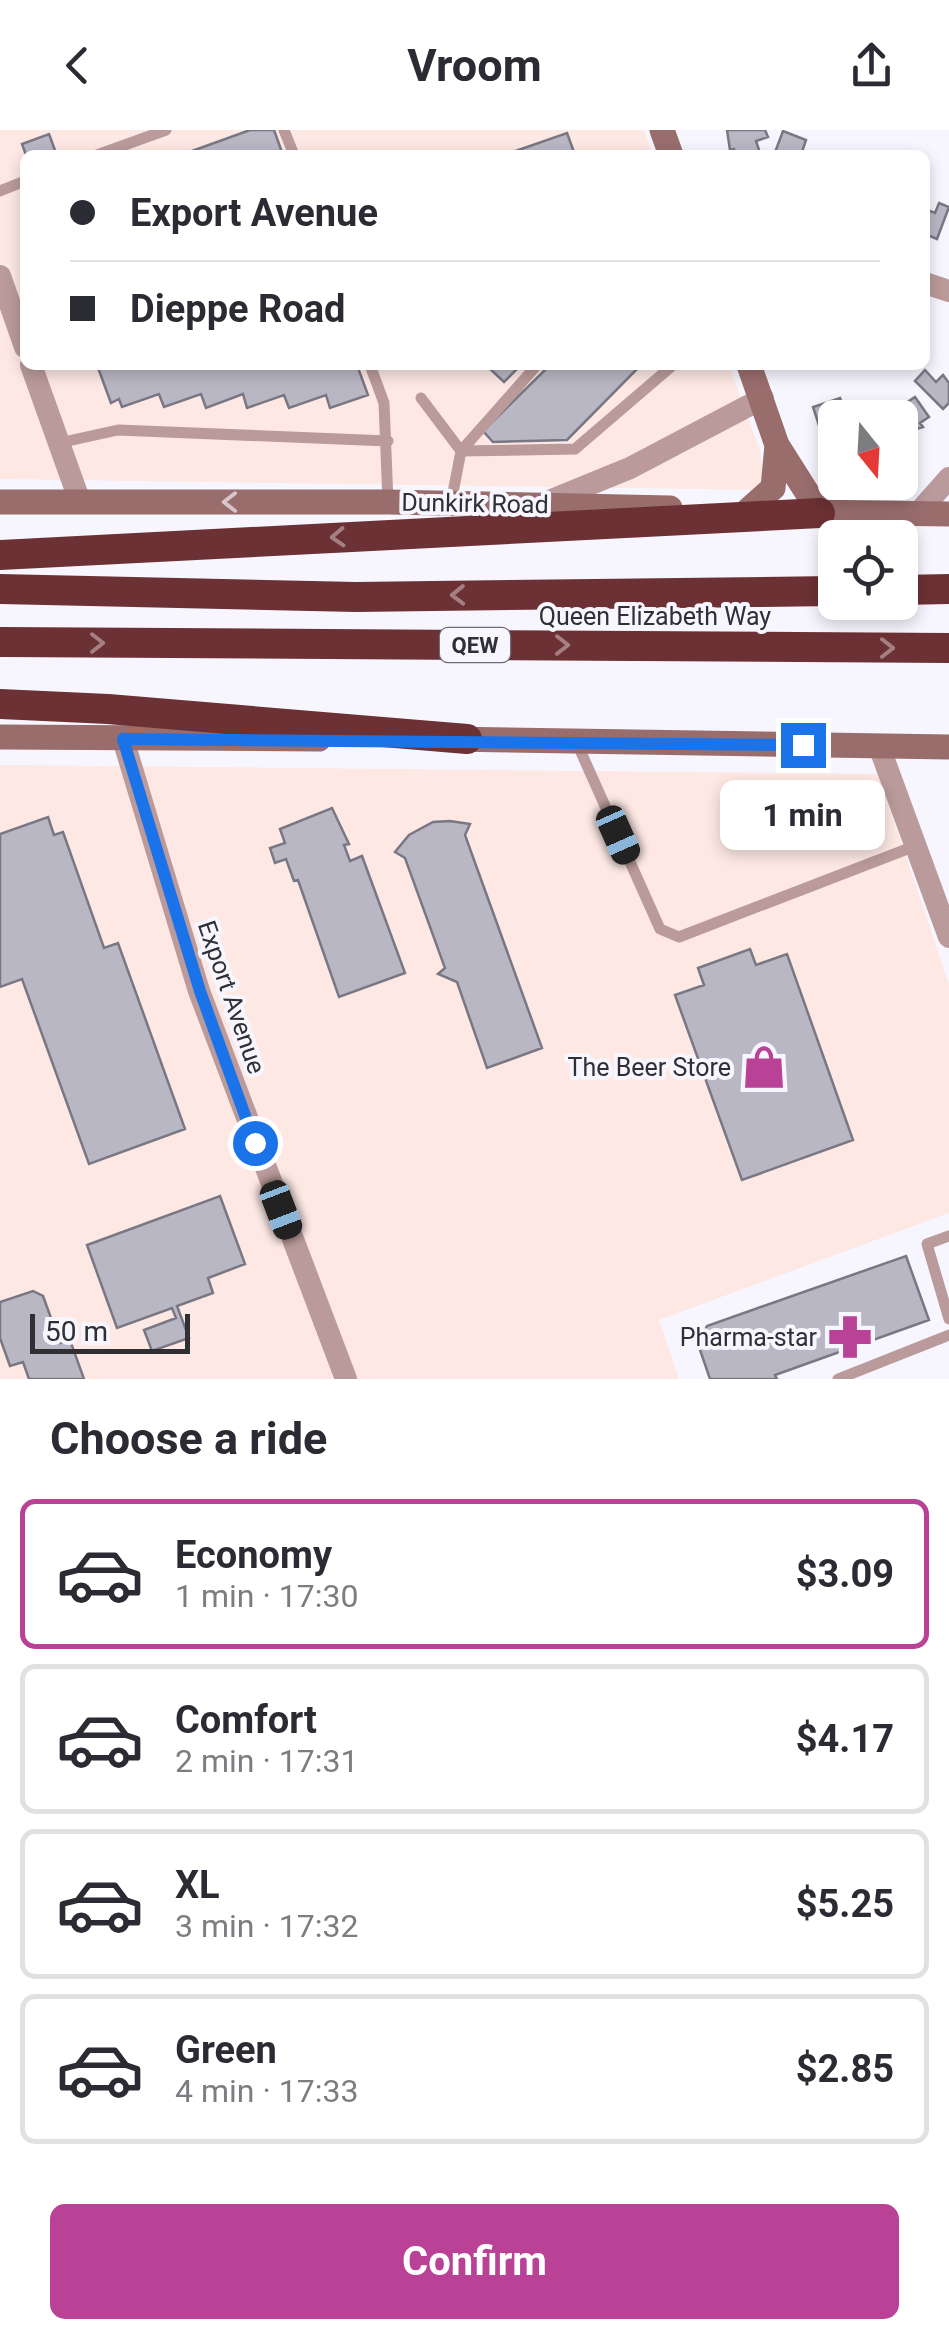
<!DOCTYPE html>
<html lang="en">
<head>
<meta charset="utf-8">
<style>
	body { margin:0; font-family:Roboto,sans-serif; background:#f2f2f3; color:#2b2b33; height:100vh; display:flex; flex-direction:column; font-size:38px; white-space:nowrap }
	* { box-sizing:border-box; margin:0 }
	p { font-size:32px; color:#7c7c81 }
	.icon { flex:none; width:55px; height:55px; fill:none; stroke:currentColor; stroke-width:2; stroke-linecap:round; stroke-linejoin:round }
	.map { position:relative; height:1249px; overflow:hidden }
	.sheet { display:flex; flex-direction:column; background:#fff; flex:1 }
	.sheet>* { flex:none }
	.top-card { position:absolute; left:20px; top:20px; width:910px; height:220px; border-radius:15px; box-shadow:0 5px 15px #0003; display:grid; align-content:center; height:220px; padding:0 50px; background:#fff }
	.needle { width:65px; rotate:162deg }
	.controls { position:absolute; left:818px; top:270px; display:grid; gap:20px }
	.controls a { display:grid; place-items:center; width:100px; height:100px; border-radius:15px; background:#fff; box-shadow:0 5px 15px #0003; font-size:50px }
	.scale { position:absolute; left:30px; bottom:25px; width:160px; box-sizing:border-box; padding-left:10px; border:5px solid #302f34; border-top:0; font-size:28px; line-height:35px; white-space:nowrap; color:#302f34; -webkit-text-stroke:8px #f7f6ff; paint-order:stroke }
	.end { position:absolute; width:45px; height:45px; margin:-22px; border:12px solid #1a73e8; background:#fff; box-shadow:0 0 0 5px #fff }
	.from { border-radius:50% }
	.bubble { position:absolute; height:70px; border-radius:15px; background:#fff; box-shadow:0 5px 15px #0003; font-size:32px; font-weight:700; line-height:70px; text-align:center }
	.car { position:absolute; width:30px; height:60px; margin:-30px -15px; border-radius:12px; box-shadow:0 0 8px 2px #0007; background:linear-gradient(#222 24%,#8ab4d8 0 40%,#222 0 76%,#8ab4d8 0 86%,#222 0) }
	.top-card b { display:flex; align-items:center; gap:35px; height:95px; font-size:38px }
	.top-card b+b { border-top:2px solid #e1e1e2 }
	.top-card i { width:25px; height:25px; background:#2b2b33 }
	ul { padding:0; list-style:none }
	li { display:flex; align-items:center; gap:30px; height:150px; margin:0 20px 15px; padding:0 30px; border:5px solid #e1e1e2; border-radius:15px }
	li div { flex:1 }
	li b { display:block; font-size:38px }
	li em { font-style:normal; font-weight:700 }
	li.on { border-color:#b94196 }
	li>.icon { width:90px; height:90px; stroke-width:1.5 }
	h2 { padding:0 50px; font-size:45px; line-height:120px }
	.action { display:flex; gap:20px; margin-top:auto; padding:20px 50px }
	.action a { flex:1; height:115px; border-radius:15px; background:#b94196; color:#fff; font-size:40px; font-weight:700; line-height:115px; text-align:center }
	header { display:flex; justify-content:space-between; align-items:center; height:130px; padding:0 50px; background:#fff; font-size:45px; font-weight:700 }
	.map>svg:first-child { display:block }
	.industrial { fill:#fde8e4 }
	.building { fill:#b9b7c4; stroke:#797783; stroke-width:2.5 }
	.lines { fill:none; stroke-linecap:round; stroke-linejoin:round }
	.lane { stroke:#ba9a9a; stroke-width:11 }
	.street { stroke:#ba9a9a; stroke-width:22 }
	.secondary { stroke:#9a6d6d; stroke-width:25 }
	.highway { stroke:#6c3134; stroke-width:30 }
	.oneway { stroke:#d6c6cc }
	.oneway2 { stroke:#a48085 }
	.route { stroke:#1a73e8; stroke-width:12 }
	.labels { text-anchor:middle; stroke-width:8; stroke-linejoin:round; paint-order:stroke }
	.shield { fill:#f7f6ff; stroke:#6c6b71; stroke-width:2.5 }
	.shield-label { font-size:22px; font-weight:bold; fill:#302f34 }
	.street-label { font-size:25px; fill:#302f34; stroke:#f7f6ff }
	.poi-label { font-size:25px; fill:#302f34; stroke:#f7f6ff; text-anchor:end }
</style>
</head>
<body>
<header><svg class="icon" aria-label="back" viewBox="0 0 24 24"><path d="M15 5l-7 7 7 7"/></svg>Vroom<svg class="icon" aria-label="share" viewBox="0 0 24 24"><path d="M12 15V3M7 8l5-5 5 5M5 13v7h14v-7"/></svg></header>
<div class="map">
<svg width="949" height="1249" viewBox="0 0 949 1249">
	<rect width="100%" height="100%" fill="#f7f6ff"/>
	<path class="industrial" d="M0 0H644L653 25H25V235H729L760 321 765 360 0 349Z
		M0 635 878 644 949 854V1083L659 1190 679 1249H0Z"/>
	<path class="building" d="M250 0H274L283 25H181Z
		M727 0H765L768 7 756 11 760 23 736 25 734 19 730 20Z
		M783 1 806 10 801 25H774Z
		M567 3 575 25H504Z
		M49 4 56 23 26 25 22 14Z
		M939 73 949 77 937 109 925 104V79L935 83Z
		M97 235H357L368 265 330 278 326 265 289 278 284 265 247 278 243 264 206 278 201 264 164 277 159 264 122 277 119 269 111 273Z
		M486 235H521L504 252Z
		M550 235H641L567 310 493 312 483 301Z
		M925 240 936 252 943 245 949 253V273L943 279 915 251Z
		M915 267 929 287 920 293 923 297 909 301 895 280Z
		M840 268 847 288H835V314L826 317 813 277Z
		M332 678 349 714 344 715 350 731 362 726 405 843 339 867 298 750 294 751 286 729 275 733 270 718 285 713 280 699Z
		M48 687 54 705 63 702 104 818 118 813 185 999 89 1034 22 849 0 857V704Z
		M450 691 470 694 465 705 542 918 487 938 457 852 438 844 445 838 405 728 395 722 409 705 433 692Z
		M750 819 756 835 787 824 853 1010 742 1050 675 865 704 855 698 838Z
		M220 1066 245 1134 208 1148 213 1163 177 1176 189 1208 152 1221 144 1200 176 1188 172 1178 117 1198 87 1115Z
		M906 1126 929 1190 775 1245 777 1249H710L698 1214 707 1196Z
		M33 1161 43 1166 60 1213 70 1210 84 1249H29L23 1232 10 1236 0 1208V1172Z"/>
	<g class="lines">
		<path class="lane" d="M284 0 294 25
			M97 25 166 0
			M0 61 25 51
			M370 235 384 273 388 372
			M421 268 461 321 537 235
			M59 313 118 300 388 311
			M451 373 461 321 575 319 673 235
			M576 611 660 799 679 807 915 716
			M949 1106 927 1114 949 1189
			M838 1249 949 1205"/>
		<path class="street" d="M0 146 25 217
			M925 153 949 161
			M31 235 80 372
			M542 374 630 338 763 268
			M918 383 949 348
			M123 609 199 861 346 1249
			M879 616 949 807"/>
		<path class="secondary" d="M662 0 671 25
			M749 235 777 315 820 383
			M0 372H388L670 378
			M747 381 773 358 777 315
			M805 382 949 384
			M0 607 319 609
			M449 609 949 617"/>
		<path class="highway" d="M0 425 820 383
			M0 459 356 467 835 461
			M900 460 949 459
			M0 512 949 518
			M0 574 108 579 467 609"/>
	</g>
	<defs><path id="oneway-chevron" d="M-2-3.5L2.5 0L-2 3.5" fill="none" stroke-width="1.6" stroke-linecap="round" stroke-linejoin="round" transform="scale(2.5)"/></defs>
	<use class="oneway" href="#oneway-chevron" transform="translate(230 372) rotate(-180)"/>
	<g class="oneway2">
		<use href="#oneway-chevron" transform="translate(338 407) rotate(177)"/>
		<use href="#oneway-chevron" transform="translate(458 465) rotate(179)"/>
		<use href="#oneway-chevron" transform="translate(97 513)"/>
		<use href="#oneway-chevron" transform="translate(562 515)"/>
		<use href="#oneway-chevron" transform="translate(887 518)"/>
	</g>
	<g class="lines">
		<path class="route" d="M255 1013 200 861 123 609 803 615"/>
	</g>
	<defs>
		<g id="shop-bare" transform="scale(3.45)"><path d="M-5-2.5h2.3a2.7 3.5 0 0 1 5.4 0H5L5.5 6h-11ZM-1.5-2.5h3a1.5 2.3 0 0 0-3 0Z" fill="#b94196" stroke="#f7f6ff" stroke-width="2.5" paint-order="stroke"/></g>
		<g id="pharmacy-bare" transform="scale(3.45)"><path d="M-2-6h4v4h4v4h-4v4h-4v-4h-4v-4h4Z" fill="#b94196" stroke="#f7f6ff" stroke-width="2.5" paint-order="stroke"/></g>
	</defs>
	<g fill-rule="evenodd">
		<use href="#shop-bare" x="764" y="937"/>
		<use href="#pharmacy-bare" x="850" y="1207"/>
	</g>
	<g class="labels">
		<rect class="shield" x="440" y="498" width="70" height="34" rx="8"/>
		<g class="shield-label">
			<text x="475" y="523">QEW</text>
		</g>
		<g class="street-label">
			<text transform="translate(475 373) rotate(1)" y="9">Dunkirk Road</text>
			<text x="655" y="495">Queen Elizabeth Way</text>
			<text transform="translate(232 867) rotate(71)" y="9">Export Avenue</text>
		</g>
		<g class="poi-label">
			<text x="731" y="946">The Beer Store</text>
			<text x="817" y="1216">Pharma-star</text>
		</g>
	</g>
</svg>
<div class="controls">
<a><svg class="needle" viewBox="-14 -14 28 28"><path d="M0-13l5 13h-10z" fill="#e53935"/><path d="M0 13l5-13h-10z" fill="#7c7c81"/></svg></a>
<a><svg class="icon" aria-label="locate" viewBox="0 0 24 24"><circle cx="12" cy="12" r="6"/><path d="M12 2v4M12 18v4M2 12h4M18 12h4"/></svg></a>
</div>
<div class="scale">50 m</div>
<i class="end from" style="left:255px;top:1013px"></i>
<i class="end" style="left:803px;top:615px"></i>
<div class="bubble" style="left:720px;top:650px;width:165px">1 min</div>
<i class="car" style="left:618px;top:705px;rotate:156deg"></i>
<i class="car" style="left:281px;top:1080px;rotate:159deg"></i>
<div class="top-card">
<b><i class="from"></i>Export Avenue</b>
<b><i></i>Dieppe Road</b>
</div>
</div>
<section class="sheet">
<h2>Choose a ride</h2>
<ul>
<li class="on"><svg class="icon" aria-label="car" viewBox="0 0 24 24"><path d="M5 17H2v-5l4-1 3-4h7l3 4 3 1v5h-3M9 17h6M6 11h13"/><circle cx="7" cy="17" r="2"/><circle cx="17" cy="17" r="2"/></svg><div><b>Economy</b><p>1 min · 17:30</p></div><em>$3.09</em></li>
<li><svg class="icon" aria-label="car" viewBox="0 0 24 24"><path d="M5 17H2v-5l4-1 3-4h7l3 4 3 1v5h-3M9 17h6M6 11h13"/><circle cx="7" cy="17" r="2"/><circle cx="17" cy="17" r="2"/></svg><div><b>Comfort</b><p>2 min · 17:31</p></div><em>$4.17</em></li>
<li><svg class="icon" aria-label="car" viewBox="0 0 24 24"><path d="M5 17H2v-5l4-1 3-4h7l3 4 3 1v5h-3M9 17h6M6 11h13"/><circle cx="7" cy="17" r="2"/><circle cx="17" cy="17" r="2"/></svg><div><b>XL</b><p>3 min · 17:32</p></div><em>$5.25</em></li>
<li><svg class="icon" aria-label="car" viewBox="0 0 24 24"><path d="M5 17H2v-5l4-1 3-4h7l3 4 3 1v5h-3M9 17h6M6 11h13"/><circle cx="7" cy="17" r="2"/><circle cx="17" cy="17" r="2"/></svg><div><b>Green</b><p>4 min · 17:33</p></div><em>$2.85</em></li>
</ul>
<div class="action"><a>Confirm</a></div>
</section>
</body>
</html>
